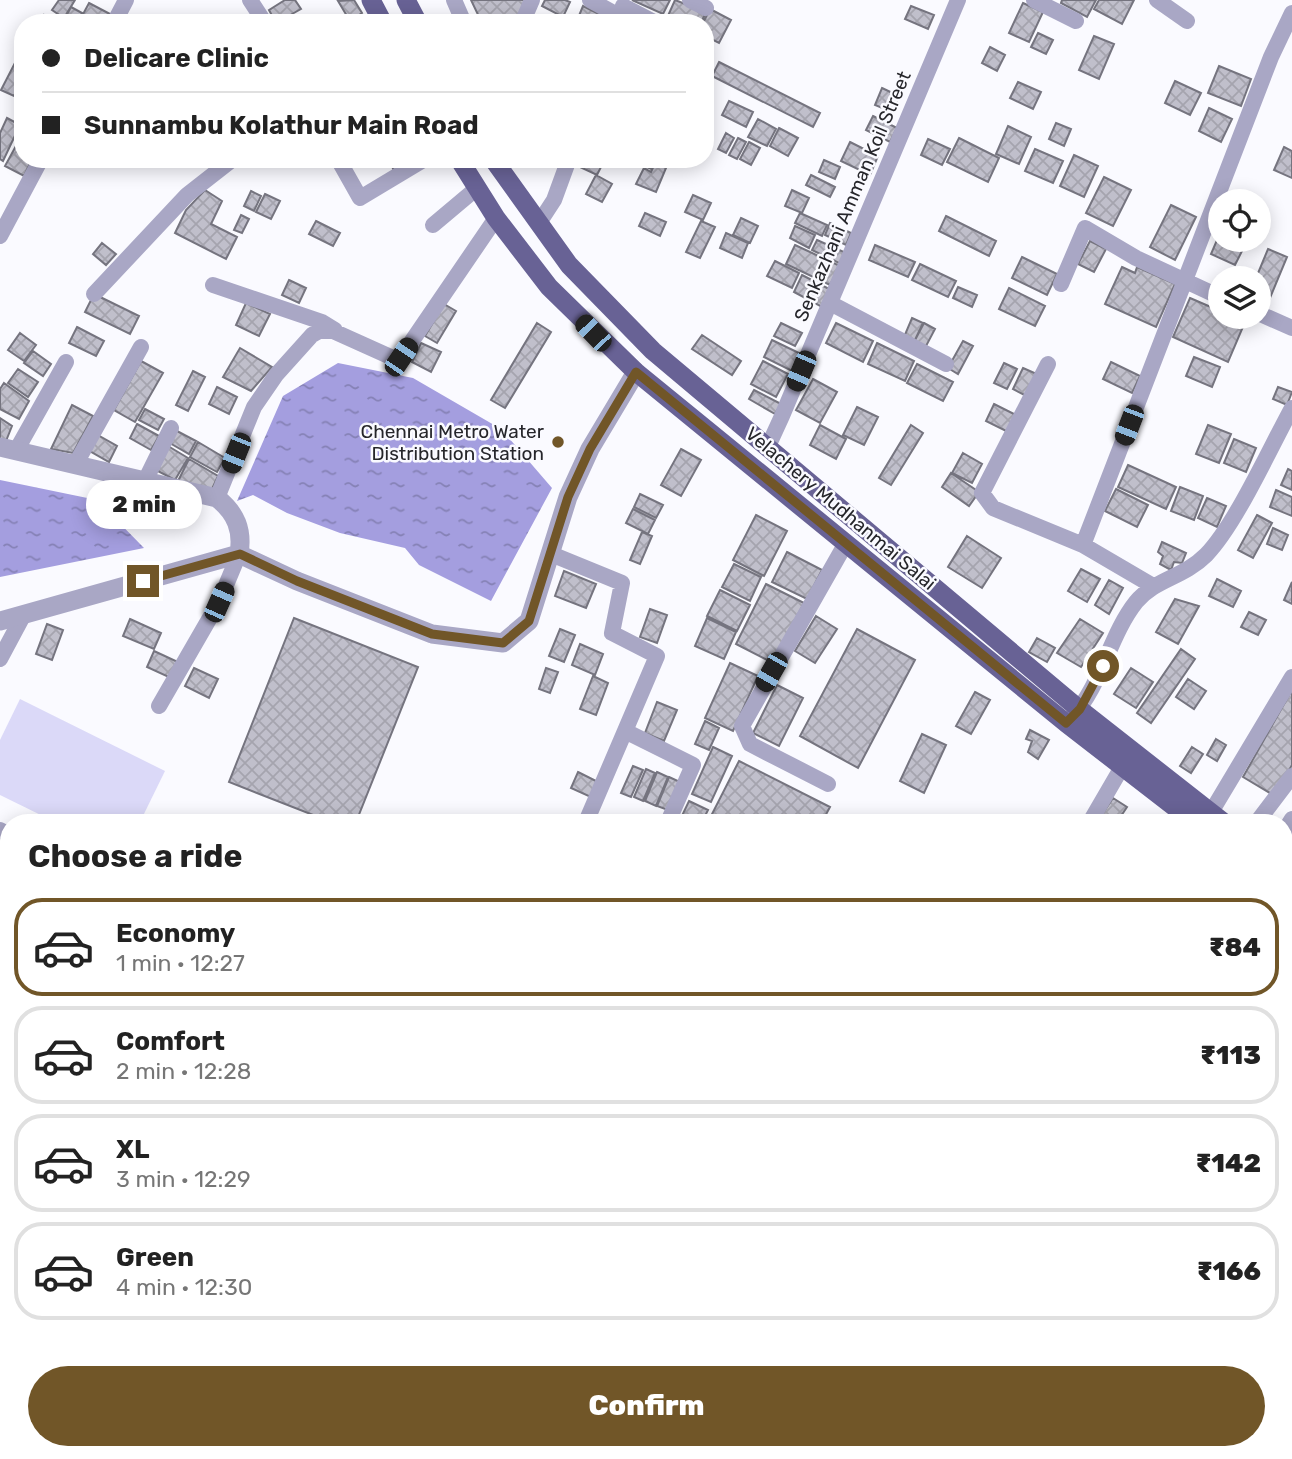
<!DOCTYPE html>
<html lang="en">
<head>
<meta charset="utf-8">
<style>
	body { margin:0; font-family:Rubik,sans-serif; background:#f6f6f6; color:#222; height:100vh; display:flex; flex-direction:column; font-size:26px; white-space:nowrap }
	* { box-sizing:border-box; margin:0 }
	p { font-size:23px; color:#767676 }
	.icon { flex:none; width:38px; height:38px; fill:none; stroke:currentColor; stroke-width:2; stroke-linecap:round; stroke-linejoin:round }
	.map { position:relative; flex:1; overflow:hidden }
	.side { position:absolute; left:0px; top:814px; width:1293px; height:646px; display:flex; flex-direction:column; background:#fff; border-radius:28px 28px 0 0; box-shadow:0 4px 18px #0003 }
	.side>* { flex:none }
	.guide { position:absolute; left:14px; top:14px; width:700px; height:154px; border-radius:28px; box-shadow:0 4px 18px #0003; display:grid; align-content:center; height:154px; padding:0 28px; background:#fff }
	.buttons { position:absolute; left:1208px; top:189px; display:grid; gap:14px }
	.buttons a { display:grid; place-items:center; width:63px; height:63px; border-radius:50%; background:#fff; box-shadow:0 4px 18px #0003; font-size:35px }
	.end { position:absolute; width:32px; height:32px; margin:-16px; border:9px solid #715628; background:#fff; box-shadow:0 0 0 4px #fff }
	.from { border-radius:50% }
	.bubble { position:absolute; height:49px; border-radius:24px; background:#fff; box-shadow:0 4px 18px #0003; font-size:23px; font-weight:800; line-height:49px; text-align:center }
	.car { position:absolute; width:21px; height:42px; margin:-21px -10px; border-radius:9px; box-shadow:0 0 5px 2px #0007; background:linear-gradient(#222 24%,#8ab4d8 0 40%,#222 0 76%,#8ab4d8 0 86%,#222 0) }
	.guide b { display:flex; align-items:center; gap:24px; height:66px; font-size:26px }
	.guide b+b { border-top:2px solid #e0e0e0 }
	.guide i { width:18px; height:18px; background:#222 }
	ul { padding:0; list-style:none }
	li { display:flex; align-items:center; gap:21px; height:98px; margin:0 14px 10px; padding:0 14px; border:4px solid #e0e0e0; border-radius:28px }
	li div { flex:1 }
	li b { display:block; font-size:26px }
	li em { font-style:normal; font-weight:800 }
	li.current { border-color:#715628 }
	li>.icon { width:63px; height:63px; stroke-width:1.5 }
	h2 { padding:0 28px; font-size:32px; line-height:84px }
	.action { display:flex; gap:14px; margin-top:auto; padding:14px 28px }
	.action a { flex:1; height:80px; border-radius:42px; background:#715628; color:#fff; font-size:28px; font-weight:800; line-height:80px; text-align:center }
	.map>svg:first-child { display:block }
	.grass { fill:url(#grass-dots) }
	.park { fill:#dbd9f8 }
	.water { fill:url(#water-ripples) }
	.building { fill:url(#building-cross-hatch); stroke:#75747f; stroke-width:2 }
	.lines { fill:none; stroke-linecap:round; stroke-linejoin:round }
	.minor { stroke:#a9a7c5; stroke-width:16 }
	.tertiary { stroke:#a9a7c5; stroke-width:19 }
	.primary { stroke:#686295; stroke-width:19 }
	.route { stroke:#715628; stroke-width:9 }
	.poi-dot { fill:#715628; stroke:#fafaff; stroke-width:2.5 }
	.labels { text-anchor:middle; stroke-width:5; stroke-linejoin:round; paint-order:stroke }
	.street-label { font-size:19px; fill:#26262b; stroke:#fafaff }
	.poi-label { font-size:19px; fill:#26262b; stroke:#fafaff; text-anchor:end }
</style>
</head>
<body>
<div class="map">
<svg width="1292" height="1459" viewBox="0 0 1292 1459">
	<defs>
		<pattern id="grass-dots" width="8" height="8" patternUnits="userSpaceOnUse" patternTransform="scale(1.75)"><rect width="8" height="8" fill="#dbd9f8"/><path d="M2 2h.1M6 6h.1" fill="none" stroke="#bcbad5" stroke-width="1.8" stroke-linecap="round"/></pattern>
		<pattern id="water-ripples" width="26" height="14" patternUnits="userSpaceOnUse" patternTransform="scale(1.75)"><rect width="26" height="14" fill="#a49edf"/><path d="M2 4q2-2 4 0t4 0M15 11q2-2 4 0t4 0" fill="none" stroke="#8581b5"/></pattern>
		<pattern id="building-cross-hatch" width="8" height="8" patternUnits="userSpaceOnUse" patternTransform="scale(1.75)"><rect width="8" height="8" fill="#c0bfcb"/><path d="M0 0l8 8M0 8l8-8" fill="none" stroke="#a5a4ae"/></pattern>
	</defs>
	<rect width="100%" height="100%" fill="#fafaff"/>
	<path class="grass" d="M388 1451H655L659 1452 656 1459H384Z"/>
	<path class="park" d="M20 699 165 771 140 822H55L0 795V740Z"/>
	<path class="water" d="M338 363 413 378 501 429 552 488 491 601 419 565 405 548 340 533 287 513 253 495 237 501 283 396Z
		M0 480 97 500 144 548 0 577Z"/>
	<path class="building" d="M59 0H75L64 18 52 10Z
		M285 0H295L301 9 276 23 269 10Z
		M354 0 362 13 350 21 338 1Z
		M471 0H528L517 23H482Z
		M545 0H565L570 2 563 17 542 6Z
		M632 0H670L663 14Z
		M675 0 706 12 701 23H677L667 18Z
		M1062 0H1096L1087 17 1061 3Z
		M1099 0H1134L1122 24 1094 9Z
		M89 3 110 14 105 23H94L82 16Z
		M1023 3 1043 12 1029 42 1009 33Z
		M583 6 609 19 608 23H576Z
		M911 6 934 15 928 29 905 19Z
		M71 7 82 13 77 23 64 20Z
		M710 9 731 20 719 43 705 36V23H703Z
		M44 15 59 23H41Z
		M1038 33 1053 40 1046 54 1031 47Z
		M1094 36 1114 44 1099 79 1079 70Z
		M990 47 1005 55 997 71 982 63Z
		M18 57 23 59V79L14 96 1 90Z
		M719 62 820 113 813 127 712 76Z
		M1219 66 1251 79 1241 106 1208 93Z
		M1175 81 1201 93 1190 115 1165 103Z
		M1018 82 1041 92 1033 109 1010 98Z
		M882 88 899 96 892 112 875 105Z
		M729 101 753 112 746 127 722 115Z
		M1209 108 1232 119 1221 142 1199 131Z
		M873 116 897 128 890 142 866 130Z
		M7 118 20 125 3 161 0 159V133Z
		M758 119 776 129 767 146 748 137Z
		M1056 123 1071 129 1064 146 1049 139Z
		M1008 126 1031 137 1019 164 996 154Z
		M779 128 798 138 788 156 770 146Z
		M726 133 734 138 726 153 718 149Z
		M738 138 746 142 737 159 729 155Z
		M959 138 999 158 988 182 947 162Z
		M928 139 950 149 942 165 921 155Z
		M749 142 760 148 751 165 740 159Z
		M850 142 878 156 870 175 841 161Z
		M17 144 23 146V159H32L24 176 5 166Z
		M1284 147 1292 151V178L1274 170Z
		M1035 149 1063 161 1053 183 1025 171Z
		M1074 155 1098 166 1084 197 1060 186Z
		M389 159H413L394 171Z
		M584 159H605L597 175 580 167Z
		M642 159H655L651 169 640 164Z
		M824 160 840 167 835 179 819 172Z
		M655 163 666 168 656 192 636 184 644 168 651 172Z
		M596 175 612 184 602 202 586 194Z
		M811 175 835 187 830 197 806 185Z
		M1104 177 1131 190 1113 226 1086 213Z
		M205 190 222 201 211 224 237 237 226 259 175 233 186 210Z
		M792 190 809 198 802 213 785 206Z
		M251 191 261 196 254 211 244 206Z
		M265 194 280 201 271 219 256 212Z
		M693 195 711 203 703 220 685 212Z
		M1171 205 1196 217 1175 260 1150 247Z
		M645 213 666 222 660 236 639 226Z
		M800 213 827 225 822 236 795 223Z
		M241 215 249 219 242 233 234 230Z
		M946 216 996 241 989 256 939 231Z
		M741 218 758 226 750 243 733 235Z
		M316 221 340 233 333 246 309 234Z
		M701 221 715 227 700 258 686 252Z
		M830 223 851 233 846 245 825 235Z
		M795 226 815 235 809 248 790 238Z
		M726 233 748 243 742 258 720 248Z
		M817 240 846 253 841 264 812 250Z
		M1217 240 1242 251 1235 265 1211 254Z
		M1090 241 1106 249 1094 272 1078 264Z
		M102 243 116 254 106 265 93 254Z
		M795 245 840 266 830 285 786 264Z
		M875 245 915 262 908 277 869 260Z
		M1268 249 1287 257 1267 305 1258 302V278H1256Z
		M1022 257 1057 274 1047 295 1012 278Z
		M775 261 799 273 792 288 767 276Z
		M920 264 956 281 948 297 912 280Z
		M1122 267 1135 273 1137 267 1175 284 1156 327 1105 304Z
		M802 275 831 290 822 307 794 292Z
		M289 280 306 288 299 303 282 295Z
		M958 287 977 295 972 307 953 298Z
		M1009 288 1045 306 1035 326 999 309Z
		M94 294 139 316 130 334 85 312Z
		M1190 298 1220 311V317H1233L1245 322 1228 362 1173 337Z
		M246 303 270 314 259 336 236 325Z
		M444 304 456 311 437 343 425 336Z
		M912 318 923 323 914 342 904 337Z
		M537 323 551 332 505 408 491 400Z
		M781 323 802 333 795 346 774 336Z
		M836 323 873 341 863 362 826 343Z
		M924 323 935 329 925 348 914 342Z
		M77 327 104 341 96 356 69 343Z
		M20 333 36 345 24 361 8 350Z
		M702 335 741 361 732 375 692 349Z
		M772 340 801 354 792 371 764 357Z
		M963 341 973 346 958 374 948 368Z
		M421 343 441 352 431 372 412 362Z
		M877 343 914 361 905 381 868 364Z
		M240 348 272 367 251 391 223 377Z
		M33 351 51 364 43 376 24 363Z
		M1194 357 1220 367 1212 387 1186 376Z
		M141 361 163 373 135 422 114 410Z
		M763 361 788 374 776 397 751 384Z
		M1111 362 1140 376 1132 393 1103 379Z
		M1004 363 1017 369 1007 389 994 383Z
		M917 364 953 382 943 401 907 383Z
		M1023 368 1039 375 1028 397 1013 389Z
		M18 369 38 382 28 397 8 383Z
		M193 371 205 377 188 411 176 405Z
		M813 379 837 392 820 423 796 410Z
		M4 383 29 401 19 419 0 409V389Z
		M217 387 237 397 229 414 209 404Z
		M1278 387 1292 392 1287 405 1273 399Z
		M754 390 781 404 775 414 749 399Z
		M994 404 1016 415 1008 432 986 421Z
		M72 405 93 416 73 453 51 449Z
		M857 407 878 417 864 445 843 435Z
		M145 409 164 419 158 430 139 420Z
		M0 418 12 426 6 441 0 440Z
		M137 424 159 436 151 450 130 438Z
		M820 425 846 439 836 459 810 445Z
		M911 425 923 433 891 485 879 478Z
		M1208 425 1231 434 1219 463 1196 454Z
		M175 430 196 441 189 454 168 442Z
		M96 434 117 446 109 462 88 450Z
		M1234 439 1256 448 1246 472 1224 463Z
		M198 442 225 458 217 472 190 457Z
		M168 446 188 458 175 480 154 469Z
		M681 449 701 460 681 496 661 485Z
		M963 453 982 464 972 483 952 473Z
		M189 459 218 476 212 489 178 481Z
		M1128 465 1176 487 1166 509 1118 487Z
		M1288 469 1292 471V490L1281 485Z
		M951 473 979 492 969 506 942 487Z
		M1180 487 1203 496 1194 520 1171 511Z
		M1116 489 1148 505 1137 527 1105 511Z
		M1276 490 1292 497V516L1270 507Z
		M640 494 663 505 656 518 634 507Z
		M1207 498 1226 506 1217 527 1198 518Z
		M633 509 655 520 648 534 626 523Z
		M756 515 787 531 764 576 733 560Z
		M1257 515 1272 523 1253 558 1238 550Z
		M1273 528 1288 535 1282 550 1267 544Z
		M642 532 652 536 640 564 630 560Z
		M967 536 1001 558 982 588 948 567Z
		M1162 542 1186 553 1182 563 1174 562 1171 570 1160 564 1163 556 1158 552Z
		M787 552 822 570 807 599 772 582Z
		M734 564 761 577 750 601 722 587Z
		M1081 569 1100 579 1087 602 1068 591Z
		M564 571 596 584 586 608 555 596Z
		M1217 579 1241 591 1233 607 1209 596Z
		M1109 580 1123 588 1109 614 1095 605Z
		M1292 582V604L1284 600Z
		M766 584 804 603 773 663 736 644Z
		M720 590 750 605 737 631 707 616Z
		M1175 599 1199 606 1178 644 1156 632Z
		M650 609 667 615 657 643 640 637Z
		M1249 612 1266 620 1258 635 1241 627Z
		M816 616 837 629 815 663 795 651Z
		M294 618 418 667 356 822H331L229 782Z
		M707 618 736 632 724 659 695 646Z
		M130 619 161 633 154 649 123 636Z
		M1080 619 1103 633 1081 667 1057 653Z
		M47 624 63 630 52 660 36 654Z
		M560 629 575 635 564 662 549 656Z
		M857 629 915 660 858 768 800 736Z
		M1037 638 1055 648 1047 662 1029 652Z
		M580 644 603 654 595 675 572 665Z
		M1181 649 1195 659 1151 723 1137 713Z
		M154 651 180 663 173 679 147 667Z
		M730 663 758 676 733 731 705 718Z
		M194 668 218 679 209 698 185 686Z
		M546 668 558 672 550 693 539 689Z
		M1131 668 1153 682 1136 708 1114 694Z
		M593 676 608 683 596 715 580 709Z
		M1188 679 1206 691 1194 709 1176 697Z
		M777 685 803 698 779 746 753 733Z
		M1292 690V765L1275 796 1243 777Z
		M975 692 990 700 971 734 956 726Z
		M657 702 677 710 664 741 645 733Z
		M705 721 719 728 709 750 695 744Z
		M1030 730 1049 740 1038 759 1028 752 1032 741 1026 739Z
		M922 734 946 745 924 793 900 781Z
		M1216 739 1226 745 1217 761 1207 755Z
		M713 747 732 756 711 802 692 794Z
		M1192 747 1203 754 1191 773 1180 766Z
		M739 761 830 807 822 822H708Z
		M633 766 643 770 631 797 621 793Z
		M646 769 655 773 643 801 634 797Z
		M578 772 600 783 593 798 571 788Z
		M657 772 668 777 656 806 645 801Z
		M669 777 680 782 668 810 657 806Z
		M1113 798 1127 807 1117 822H1097Z
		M689 801 708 810 702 822H679Z
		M9 893V949L0 945V910Z
		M1292 1005V1043L1284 1040V1020Z
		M1292 1070V1087L1286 1084Z
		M0 1113 9 1118 1 1135H0Z
		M2 1168 9 1172V1193L0 1188Z
		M0 1193 9 1198V1213L5 1219 0 1216Z
		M1289 1199 1292 1200V1228L1284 1225V1208Z
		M9 1223V1247L0 1242Z
		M1291 1327H1292V1357L1284 1355Z
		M0 1403 9 1407 0 1428Z
		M9 1417V1442L0 1438Z
		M9 1451H15L25 1455 24 1459H5Z
		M40 1451H57L54 1459H36Z
		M241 1451H266L270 1453 267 1459H237Z
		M283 1451H303L299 1459H281Z
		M337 1451H370L366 1459H348Z"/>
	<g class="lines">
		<path class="minor" d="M250 0 265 23
			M454 0 464 23
			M590 0 619 16
			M690 0 706 8
			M1034 0 1076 21
			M1157 0 1187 21
			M623 6 656 23
			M114 23 126 0
			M522 23 532 0
			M338 159 360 198 425 159
			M539 223 554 200 569 159
			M433 225 477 188
			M0 236 41 159
			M1061 284 1085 228 1136 258 1220 297
			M213 285 322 322 335 330
			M94 294 187 195 233 159
			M830 303 946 364
			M1258 313 1292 328
			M1048 364 982 493 993 508 1083 545 1153 586
			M766 444 771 440 782 416 958 0
			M16 451 66 362
			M75 465 141 347
			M145 481 171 428
			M217 498 254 407 276 375 312 335 319 331H333L393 358 401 357 496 218
			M1083 545 1271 57 1292 13
			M551 554 622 583 612 633 657 656 625 731 693 765 668 822
			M0 659 23 616
			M159 706 219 602 239 554
			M1071 718C1102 685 1109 636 1136 602 1155 579 1183 578 1206 555 1236 524 1270 448 1292 408
			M828 784 750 744 742 726 846 543
			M1210 814 1292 677
			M586 822 625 731
			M1090 822 1122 767
			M1257 822 1292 776
			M0 830 9 835
			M1284 832 1292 819
			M0 1091 9 1097
			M0 1151 9 1137
			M1284 1237 1292 1242
			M0 1247C14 1256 4 1274 0 1287
			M1284 1307 1292 1310
			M0 1357 9 1338
			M0 1380 9 1385
			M1284 1407 1292 1409
			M133 1451 148 1459
			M738 1451 758 1459
			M1218 1451 1234 1459
			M61 1459 65 1451
			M217 1459 221 1451
			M314 1459 318 1451
			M699 1459 702 1451
			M1059 1459 1063 1451"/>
		<path class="tertiary" d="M0 447 217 498C236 513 243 530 239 554
			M0 621 239 554 297 581 432 634 503 643 529 621 568 497 590 449 636 372"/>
		<path class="primary" d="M371 0 383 23
			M406 0 418 23
			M459 159 496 218 549 287 636 372 1066 723 1194 822
			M493 159 569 265 653 351 1079 709 1223 822
			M1284 867 1292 874
			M1284 892 1292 898"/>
	</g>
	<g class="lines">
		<path class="route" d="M143 581 240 554 297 581 432 634 503 643 529 621 568 497 590 449 636 372 1066 723 1080 709 1103 666"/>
	</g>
	<circle class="poi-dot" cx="558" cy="442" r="7"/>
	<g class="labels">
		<g class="street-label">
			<text transform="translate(852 196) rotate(-67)" y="7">Senkazhani Amman Koil Street</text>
			<text transform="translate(841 508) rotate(40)" y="7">Velachery Mudhanmai Salai</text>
		</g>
		<g class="poi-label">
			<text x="544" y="438">Chennai Metro Water<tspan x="544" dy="22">Distribution Station</tspan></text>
		</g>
	</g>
</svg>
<div class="buttons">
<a><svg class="icon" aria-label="locate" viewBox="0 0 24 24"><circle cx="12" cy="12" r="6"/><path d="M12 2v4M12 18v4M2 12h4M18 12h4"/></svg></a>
<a><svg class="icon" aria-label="layers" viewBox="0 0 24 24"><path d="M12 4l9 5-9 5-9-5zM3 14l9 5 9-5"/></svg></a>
</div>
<i class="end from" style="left:1103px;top:666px"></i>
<i class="end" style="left:143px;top:581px"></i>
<div class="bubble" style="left:86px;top:480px;width:116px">2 min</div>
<i class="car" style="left:593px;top:333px;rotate:316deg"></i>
<i class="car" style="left:401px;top:357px;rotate:34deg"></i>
<i class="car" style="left:801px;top:371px;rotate:203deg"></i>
<i class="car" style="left:1129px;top:425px;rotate:201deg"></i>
<i class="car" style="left:236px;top:453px;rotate:202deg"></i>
<i class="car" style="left:219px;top:602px;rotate:24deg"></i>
<i class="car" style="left:771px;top:672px;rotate:210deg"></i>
<div class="guide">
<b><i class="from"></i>Delicare Clinic</b>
<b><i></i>Sunnambu Kolathur Main Road</b>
</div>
<section class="side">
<h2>Choose a ride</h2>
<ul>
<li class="current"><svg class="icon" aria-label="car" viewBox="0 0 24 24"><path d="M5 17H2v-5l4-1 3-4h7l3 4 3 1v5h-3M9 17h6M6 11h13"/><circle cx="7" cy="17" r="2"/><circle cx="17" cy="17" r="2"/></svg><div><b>Economy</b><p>1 min · 12:27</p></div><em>₹84</em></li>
<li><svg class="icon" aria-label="car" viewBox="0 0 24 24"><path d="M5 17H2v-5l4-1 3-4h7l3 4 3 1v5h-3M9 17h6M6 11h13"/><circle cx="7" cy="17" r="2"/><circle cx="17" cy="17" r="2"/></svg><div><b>Comfort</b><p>2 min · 12:28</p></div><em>₹113</em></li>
<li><svg class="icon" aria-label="car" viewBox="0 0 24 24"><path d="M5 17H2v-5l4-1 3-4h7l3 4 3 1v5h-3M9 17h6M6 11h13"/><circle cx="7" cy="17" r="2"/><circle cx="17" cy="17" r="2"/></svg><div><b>XL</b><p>3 min · 12:29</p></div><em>₹142</em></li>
<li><svg class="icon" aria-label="car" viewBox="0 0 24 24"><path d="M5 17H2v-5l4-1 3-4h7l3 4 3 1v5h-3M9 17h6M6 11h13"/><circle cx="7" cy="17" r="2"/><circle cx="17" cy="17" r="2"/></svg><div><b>Green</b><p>4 min · 12:30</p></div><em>₹166</em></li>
</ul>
<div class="action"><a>Confirm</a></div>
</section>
</div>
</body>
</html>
